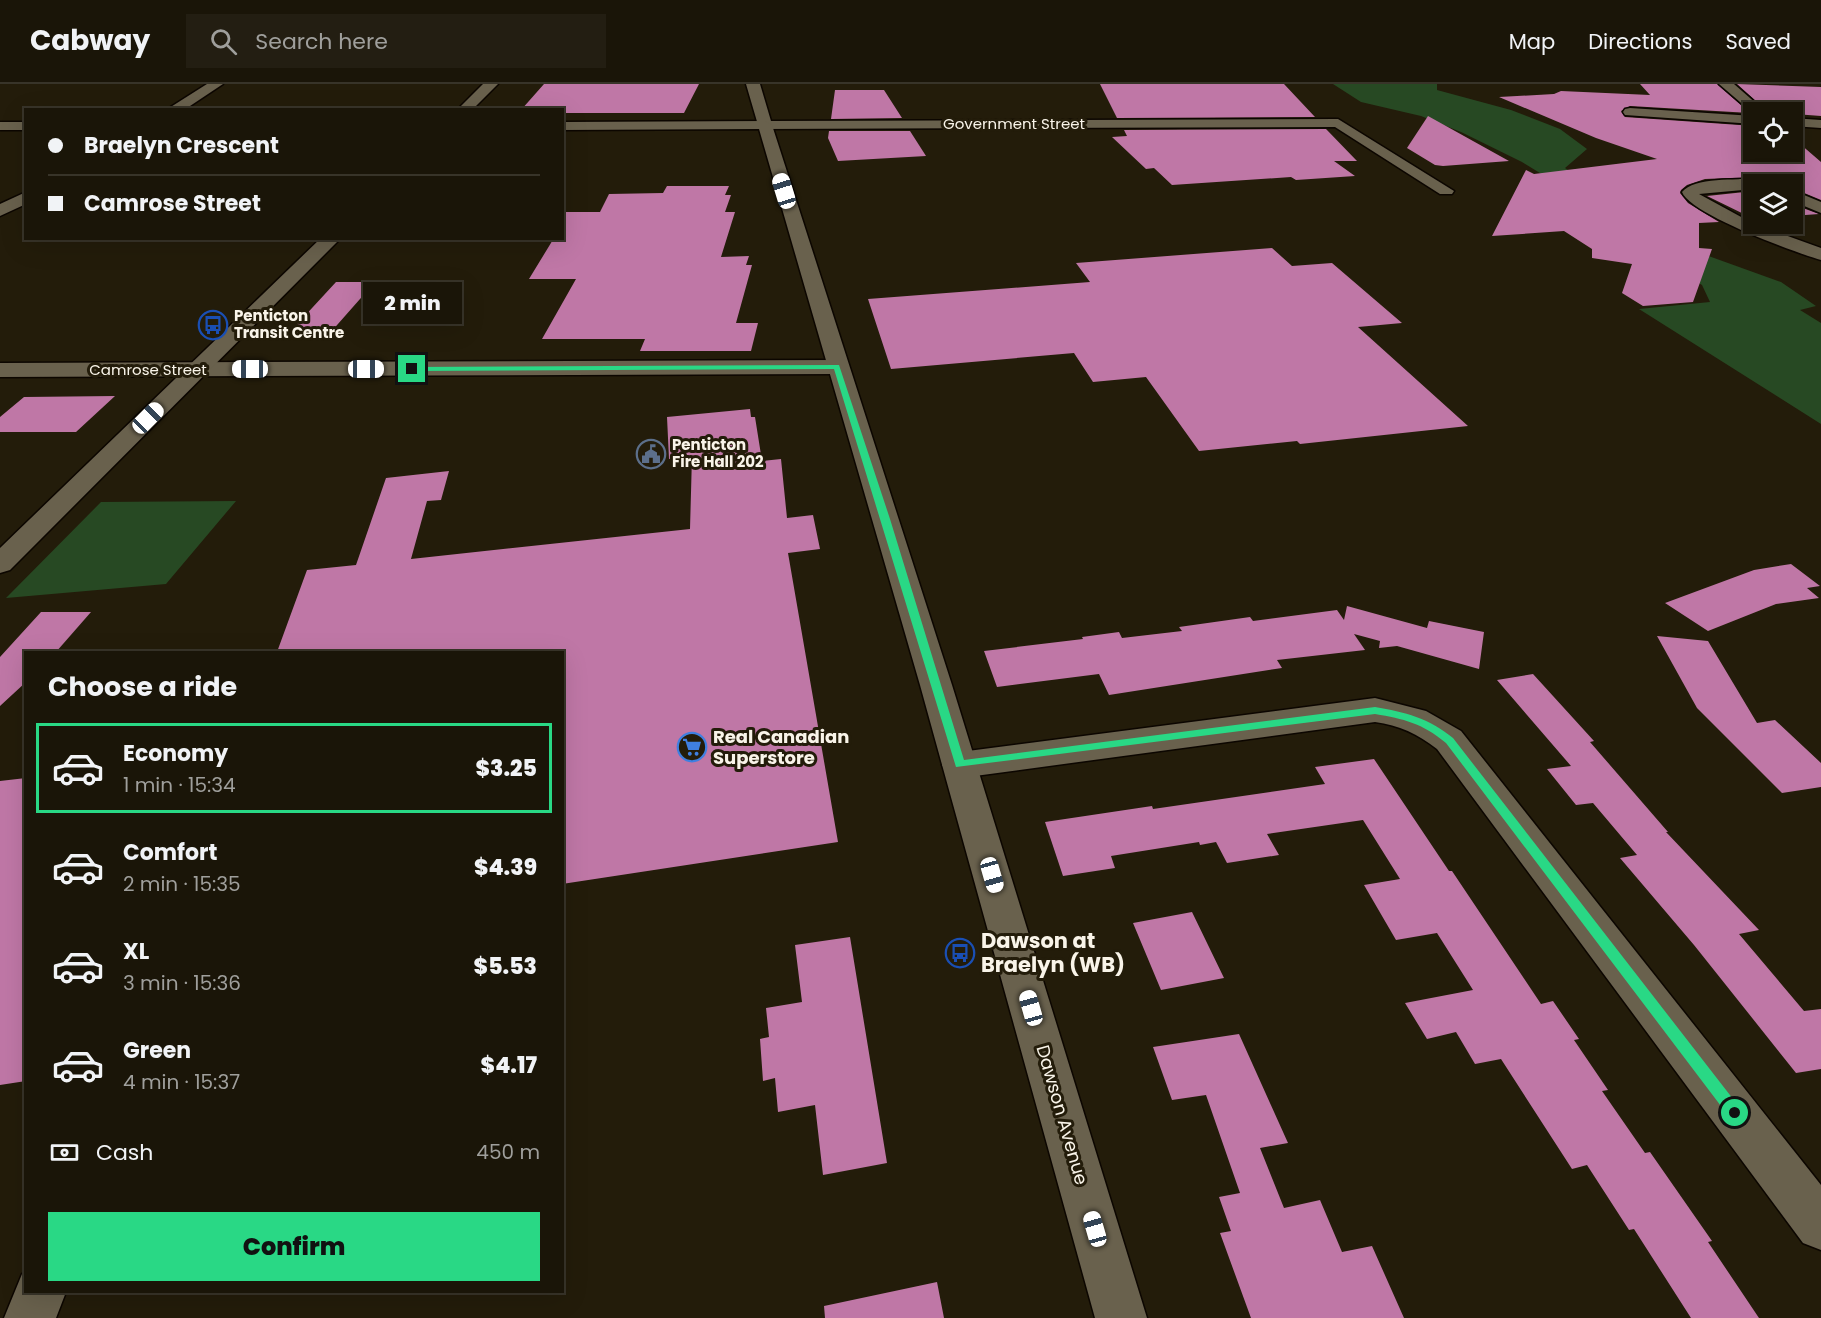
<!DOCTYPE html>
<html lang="en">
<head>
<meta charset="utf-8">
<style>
	body { margin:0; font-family:Poppins,sans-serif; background:#231e12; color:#f1f3f6; height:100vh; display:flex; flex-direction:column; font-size:22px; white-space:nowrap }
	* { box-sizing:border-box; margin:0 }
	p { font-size:20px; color:#9f9f9c }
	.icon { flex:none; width:33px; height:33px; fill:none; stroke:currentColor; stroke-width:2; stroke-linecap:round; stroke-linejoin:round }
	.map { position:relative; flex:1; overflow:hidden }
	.side { position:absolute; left:24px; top:567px; width:540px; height:642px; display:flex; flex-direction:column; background:#1a1508; border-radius:0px; box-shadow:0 6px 24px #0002,0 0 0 2px #383429 }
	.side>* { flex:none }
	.banner { position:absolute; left:24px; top:24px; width:540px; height:132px; border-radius:0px; box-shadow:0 6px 24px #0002,0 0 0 2px #383429; display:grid; align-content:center; height:132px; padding:0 24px; background:#1a1508 }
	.buttons { position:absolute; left:1743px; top:18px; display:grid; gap:12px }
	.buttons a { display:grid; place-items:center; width:60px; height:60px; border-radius:0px; background:#1a1508; box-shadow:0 6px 24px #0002,0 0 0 2px #383429; font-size:30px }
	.end { position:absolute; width:27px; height:27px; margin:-14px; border:8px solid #29d885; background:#111; box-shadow:0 0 0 3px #111 }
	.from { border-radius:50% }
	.bubble { position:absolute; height:42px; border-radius:0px; background:#1a1508; box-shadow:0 6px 24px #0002,0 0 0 2px #383429; font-size:20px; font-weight:800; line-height:42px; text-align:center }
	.car { position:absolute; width:18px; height:36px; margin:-18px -9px; border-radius:8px; box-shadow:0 0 4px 2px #0007; background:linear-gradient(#fff 24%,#345 0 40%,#fff 0 76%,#345 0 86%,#fff 0) }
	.banner b { display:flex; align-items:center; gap:21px; height:57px; font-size:22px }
	.banner b+b { border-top:2px solid #383429 }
	.banner i { width:15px; height:15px; background:#f1f3f6 }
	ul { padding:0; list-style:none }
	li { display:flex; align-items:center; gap:18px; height:90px; margin:0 12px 9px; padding:0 12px; border:3px solid transparent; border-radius:0px }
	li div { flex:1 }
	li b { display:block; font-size:22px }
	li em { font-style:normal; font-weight:800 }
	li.active { border-color:#29d885 }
	li>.icon { width:54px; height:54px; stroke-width:1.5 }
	h2 { padding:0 24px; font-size:27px; line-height:72px }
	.pay { display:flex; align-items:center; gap:15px; height:66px; padding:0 24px; font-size:22px }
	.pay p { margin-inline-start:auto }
	.button { display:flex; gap:12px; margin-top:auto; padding:12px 24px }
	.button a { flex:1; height:69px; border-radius:0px; background:#29d885; color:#111; font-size:24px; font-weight:800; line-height:69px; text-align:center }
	header { display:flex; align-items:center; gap:36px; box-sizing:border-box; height:84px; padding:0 30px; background:#1a1508; border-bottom:2px solid #383429 }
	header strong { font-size:28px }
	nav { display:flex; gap:33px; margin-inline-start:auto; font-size:21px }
	.search { width:420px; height:54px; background:#231e12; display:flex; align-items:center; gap:15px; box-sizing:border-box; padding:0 21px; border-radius:0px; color:#9f9f9c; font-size:22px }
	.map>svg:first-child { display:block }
	.green { fill:#274923 }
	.building { fill:#bf77a6 }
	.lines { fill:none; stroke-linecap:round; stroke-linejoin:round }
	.minor-casing { stroke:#0c0600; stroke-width:3 }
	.tertiary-casing { stroke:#0c0600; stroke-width:3 }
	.minor { fill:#69614d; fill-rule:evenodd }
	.tertiary { fill:#69614d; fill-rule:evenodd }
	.route { fill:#29d885 }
	.labels { text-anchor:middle; stroke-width:6; stroke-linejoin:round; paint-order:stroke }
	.far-street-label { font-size:15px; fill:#f9f4e9; stroke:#231c0a }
	.far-poi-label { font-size:15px; font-weight:bold; fill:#f9f4e9; stroke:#231c0a; text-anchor:start }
	.poi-label { font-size:18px; font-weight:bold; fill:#f9f4e9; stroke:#231c0a; text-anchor:start }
	.street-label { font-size:18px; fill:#f9f4e9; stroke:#231c0a }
	.near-poi-label { font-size:21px; font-weight:bold; fill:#f9f4e9; stroke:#231c0a; text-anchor:start }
</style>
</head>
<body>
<header>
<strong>Cabway</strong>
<div class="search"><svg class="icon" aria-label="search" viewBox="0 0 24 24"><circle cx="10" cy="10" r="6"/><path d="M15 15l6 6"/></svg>Search here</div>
<nav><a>Map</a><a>Directions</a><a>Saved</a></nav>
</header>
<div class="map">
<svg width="1821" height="1234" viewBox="0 0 1821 1234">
	<rect width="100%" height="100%" fill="#231c0a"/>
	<path class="green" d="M1333 0H1437V6L1511 26 1560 45 1587 65 1565 84 1607 113 1664 156 1781 198 1816 222 1800 226 1821 239V340L1639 225 1710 218 1702 201 1667 179 1566 105 1522 78 1461 48 1421 32 1361 18Z
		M236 417 166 500 6 514 101 418Z"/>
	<path class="building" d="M544 0H699L684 29H562V26H521Z
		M1100 0H1284L1315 33 1117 34Z
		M1640 0H1717L1750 29 1630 22 1621 27 1625 33 1754 42V68H1792V53L1821 78V116L1792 104V100H1766L1756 93 1705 95 1687 101 1681 106 1680 109 1688 119 1719 138 1699 139V164L1712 165 1693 218 1643 222 1622 209 1632 180 1592 174V165L1564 147 1492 152 1526 86 1534 90 1657 75 1596 54 1499 13 1554 10 1561 7 1650 11Z
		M1737 0 1821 3V32L1768 28Z
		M835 6H884L902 34 831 35Z
		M1428 32 1509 77 1443 82 1435 81 1407 64Z
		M1326 45 1357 77H1334L1355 92 1296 96 1291 93 1172 101 1154 84 1146 85 1112 53 1127 52 1124 46Z
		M829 47H910L926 72 838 77 828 54Z
		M667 102H729L725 111H731L725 128H735L721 173 749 172 746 181H752L736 239H758L751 267H640L645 255H542L576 195H529L554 154H562V128H600L609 110 663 109Z
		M1754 107V135L1707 112Z
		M1792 120 1819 130 1792 132Z
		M1272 164 1292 182 1332 179 1402 239 1358 243 1468 342 1300 360 1297 357 1199 367 1146 293 1093 298 1074 269 891 285 868 215 1090 198 1076 179Z
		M336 198H375L330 249H289Z
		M115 312 76 348H0V333L24 313Z
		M750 325 751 333H755L762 377 781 375 787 434 813 431 820 465 788 469 838 758 562 800V568H277L307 486 356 481 386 394 449 387 441 416 427 417 411 475 690 445 692 372 669 375 667 333Z
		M1791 480 1820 502 1807 504 1819 514 1776 520 1708 547 1665 519 1754 486Z
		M1347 522 1427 544 1429 537 1484 548 1479 585 1397 562 1379 564 1380 557 1354 550 1365 566 1277 576 1282 584 1109 611 1099 590 997 603 984 567 1083 555 1082 553 1119 548 1122 554 1182 547 1179 543 1250 533 1253 537 1337 526 1344 536Z
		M41 528H91L56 568H26V598L0 622V573Z
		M1657 552 1708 557 1757 639 1775 636 1821 679V703L1782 709 1697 624Z
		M1533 590 1594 657 1590 658 1668 748H1666L1759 846 1739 850 1804 927 1821 925V985L1796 989 1694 861 1620 774 1637 771 1593 719 1576 721 1547 685 1571 682 1497 596Z
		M1374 675 1449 787H1452L1541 920 1553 917 1579 955 1574 956 1608 1006 1602 1007 1645 1069 1650 1068 1712 1157 1708 1158 1759 1234H1691L1634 1145 1629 1146 1587 1081 1572 1085 1501 975 1475 980 1456 948 1427 955 1405 919 1473 906 1437 849 1396 856 1364 801 1400 795 1363 736 1267 750 1279 771 1227 779 1216 758 1200 761 1199 758 1111 772 1115 784 1063 792 1045 738 1152 722 1153 725 1325 700 1315 683Z
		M26 694V997L0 1001V697Z
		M1192 828 1224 894 1161 906 1133 839Z
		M850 853 887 1079 823 1091 815 1021 778 1028 775 994 763 997 760 955 769 953 766 924 802 918 795 861Z
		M1239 950 1288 1059 1260 1064 1284 1124 1320 1116 1342 1168 1372 1162 1404 1234H1251L1220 1149 1231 1147 1219 1113 1240 1109 1206 1011 1172 1016 1153 963Z
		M937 1198 944 1234H825L824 1222Z"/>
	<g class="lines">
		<g class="minor-casing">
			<path id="minor" d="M207 0H223L184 26H166Z
				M746 0H760L771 37 1338 35 1454 107 1452 110H1440L1335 43 765 45 758 41Z
				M1719 0H1734L1766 28H1754V30Z
				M1630 24 1754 32V40L1625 31 1623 28 1625 25Z
				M1792 34 1821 36V44L1792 42Z
				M1756 95 1764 100H1754V105L1699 110 1754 140 1821 164V176C1796 169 1690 130 1682 108 1694 93 1737 96 1756 95Z
				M1792 106 1821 118V129L1792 117Z
				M26 108V120L0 132V120Z
				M837 276 845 278 848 283 845 288 837 290 0 293V279Z
				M1375 614 1426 627 1461 647 1821 1101V1166L1803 1159 1437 665C1418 650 1399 641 1375 638L960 694 948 690 942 681 948 672 960 668Z
				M26 1188V1208H66L56 1234H4L22 1190Z"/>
		</g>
		<g class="tertiary-casing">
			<path id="tertiary" d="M483 0H498L472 26H457Z
				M765 37 772 41 952 601 1147 1234H1095L920 601 759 45 562 46V38Z
				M0 38H26V46H0Z
				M321 154H341L10 486 0 489V464Z"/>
		</g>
		<use href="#minor" class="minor"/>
		<use href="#tertiary" class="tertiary"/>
	</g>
	<path class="route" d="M839 281 890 435 964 676 1375 623C1405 628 1429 634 1453 654L1740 1024 1742 1029 1740 1034 1735 1036 1730 1034 1446 659C1422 639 1404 635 1375 630L956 683 834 285 412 287 408 285 412 283Z"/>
	<defs>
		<g id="bus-ring" transform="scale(1.5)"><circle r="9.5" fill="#231c0a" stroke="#1a4fb4" stroke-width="1.5"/><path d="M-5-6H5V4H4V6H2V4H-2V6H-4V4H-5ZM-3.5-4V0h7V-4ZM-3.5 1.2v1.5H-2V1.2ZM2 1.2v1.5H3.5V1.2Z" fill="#1a4fb4"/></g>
		<g id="civic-ring" transform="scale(1.5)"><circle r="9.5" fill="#231c0a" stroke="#5c6f8a" stroke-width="1.5"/><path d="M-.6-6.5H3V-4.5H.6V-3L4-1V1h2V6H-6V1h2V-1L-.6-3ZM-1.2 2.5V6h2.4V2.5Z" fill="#5c6f8a"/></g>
		<g id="supermarket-ring" transform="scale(1.5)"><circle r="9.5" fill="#231c0a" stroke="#3f7fe0" stroke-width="1.5"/><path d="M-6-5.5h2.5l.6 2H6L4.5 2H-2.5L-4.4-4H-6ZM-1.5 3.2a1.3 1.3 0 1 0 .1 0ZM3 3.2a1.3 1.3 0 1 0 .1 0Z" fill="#3f7fe0"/></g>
	</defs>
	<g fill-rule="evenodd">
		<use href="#bus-ring" x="213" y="241"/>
		<use href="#civic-ring" x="651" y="370"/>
		<use href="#supermarket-ring" x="692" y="663"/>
		<use href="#bus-ring" x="960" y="869"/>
	</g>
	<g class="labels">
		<g class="far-street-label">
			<text x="1014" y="45">Government Street</text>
			<text x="148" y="291">Camrose Street</text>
		</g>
		<g class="far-poi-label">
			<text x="234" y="237">Penticton<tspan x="234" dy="17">Transit Centre</tspan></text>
			<text x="672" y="366">Penticton<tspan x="672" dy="17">Fire Hall 202</tspan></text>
		</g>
		<g class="poi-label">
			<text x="713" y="659">Real Canadian<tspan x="713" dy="21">Superstore</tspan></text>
		</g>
		<g class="street-label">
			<text transform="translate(1062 1031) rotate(74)" y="6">Dawson Avenue</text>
		</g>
		<g class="near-poi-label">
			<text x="981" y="864">Dawson at<tspan x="981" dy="24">Braelyn (WB)</tspan></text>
		</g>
	</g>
</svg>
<div class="buttons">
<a><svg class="icon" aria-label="locate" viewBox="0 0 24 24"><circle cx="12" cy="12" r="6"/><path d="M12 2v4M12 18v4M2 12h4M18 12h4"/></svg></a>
<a><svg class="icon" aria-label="layers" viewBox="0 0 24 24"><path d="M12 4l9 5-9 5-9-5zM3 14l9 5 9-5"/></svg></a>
</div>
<i class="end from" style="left:1735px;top:1029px"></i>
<i class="end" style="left:412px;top:285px"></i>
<div class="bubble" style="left:363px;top:198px;width:99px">2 min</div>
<i class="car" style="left:784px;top:107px;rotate:343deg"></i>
<i class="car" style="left:250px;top:285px;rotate:270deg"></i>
<i class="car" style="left:366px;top:285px;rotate:90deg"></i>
<i class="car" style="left:148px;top:334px;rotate:45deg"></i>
<i class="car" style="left:992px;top:791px;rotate:164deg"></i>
<i class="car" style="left:1031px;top:924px;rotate:344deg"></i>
<i class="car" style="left:1095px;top:1145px;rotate:344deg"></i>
<div class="banner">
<b><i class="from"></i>Braelyn Crescent</b>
<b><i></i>Camrose Street</b>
</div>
<section class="side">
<h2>Choose a ride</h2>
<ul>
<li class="active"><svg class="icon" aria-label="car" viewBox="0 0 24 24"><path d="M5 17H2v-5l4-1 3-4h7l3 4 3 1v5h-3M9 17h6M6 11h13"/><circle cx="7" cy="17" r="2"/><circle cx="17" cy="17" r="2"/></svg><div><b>Economy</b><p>1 min · 15:34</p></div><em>$3.25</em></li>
<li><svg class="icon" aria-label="car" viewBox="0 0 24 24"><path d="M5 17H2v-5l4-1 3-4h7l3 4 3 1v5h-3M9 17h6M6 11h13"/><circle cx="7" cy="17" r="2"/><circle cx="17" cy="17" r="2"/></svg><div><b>Comfort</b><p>2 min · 15:35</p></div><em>$4.39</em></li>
<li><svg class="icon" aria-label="car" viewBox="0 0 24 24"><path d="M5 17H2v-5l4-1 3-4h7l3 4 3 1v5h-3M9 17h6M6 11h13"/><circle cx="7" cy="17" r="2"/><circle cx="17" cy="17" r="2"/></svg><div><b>XL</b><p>3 min · 15:36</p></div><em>$5.53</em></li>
<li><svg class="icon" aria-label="car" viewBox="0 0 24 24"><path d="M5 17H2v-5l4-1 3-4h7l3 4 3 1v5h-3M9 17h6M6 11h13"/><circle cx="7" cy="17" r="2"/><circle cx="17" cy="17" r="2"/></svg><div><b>Green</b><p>4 min · 15:37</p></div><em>$4.17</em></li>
</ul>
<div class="pay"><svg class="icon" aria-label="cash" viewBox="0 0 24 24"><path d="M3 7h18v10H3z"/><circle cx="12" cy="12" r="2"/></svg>Cash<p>450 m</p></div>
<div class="button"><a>Confirm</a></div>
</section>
</div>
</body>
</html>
